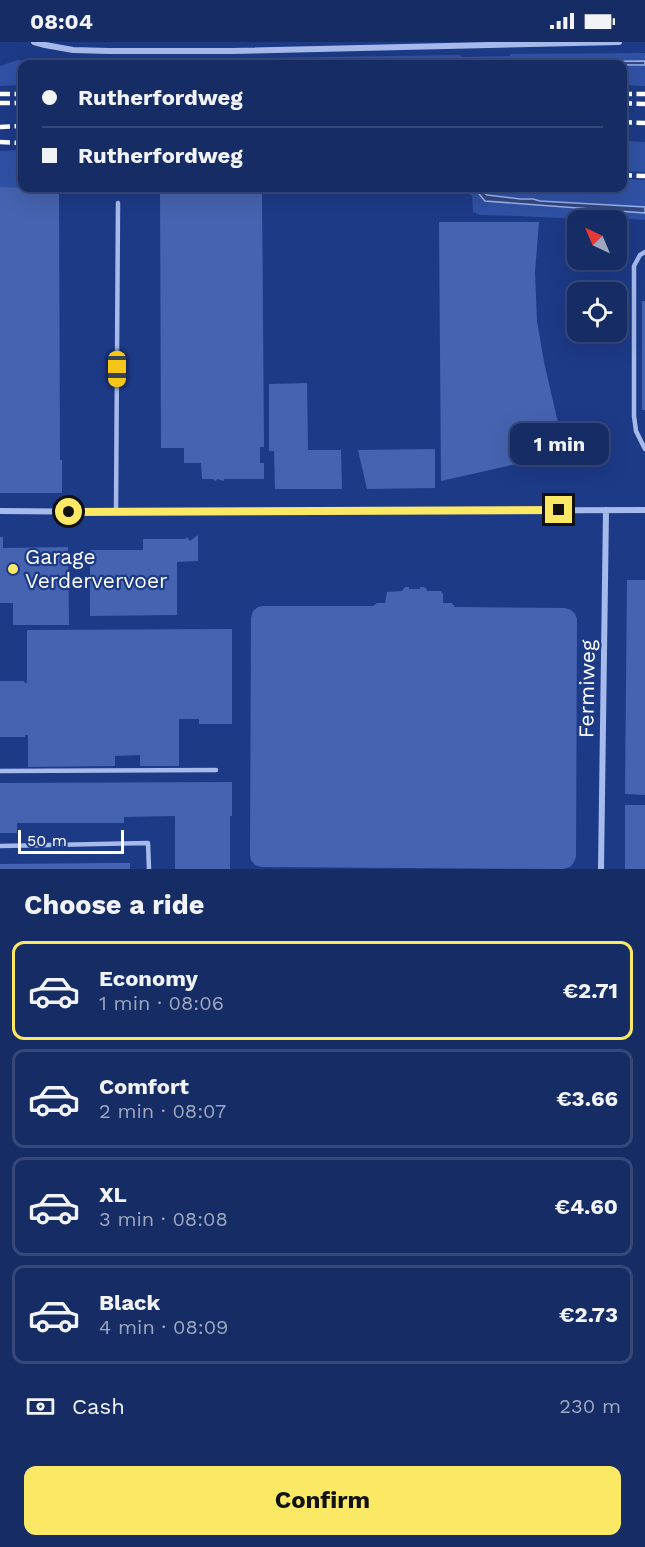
<!DOCTYPE html>
<html lang="en">
<head>
<meta charset="utf-8">
<style>
	body { margin:0; font-family:"Work Sans",sans-serif; background:#1f346b; color:#f1f3f6; height:100vh; display:flex; flex-direction:column; font-size:22px; white-space:nowrap }
	* { box-sizing:border-box; margin:0 }
	p { font-size:20px; color:#9ea7bf }
	.icon { flex:none; width:33px; height:33px; fill:none; stroke:currentColor; stroke-width:2; stroke-linecap:round; stroke-linejoin:round }
	.map { position:relative; height:827px; overflow:hidden }
	.details { display:flex; flex-direction:column; background:#162c65; flex:1 }
	.details>* { flex:none }
	.hud { position:absolute; left:18px; top:18px; width:609px; height:132px; border-radius:12px; box-shadow:0 6px 24px #0002,0 0 0 2px #354879; display:grid; align-content:center; height:132px; padding:0 24px; background:#162c65 }
	.needle { width:39px; rotate:316deg }
	.controls { position:absolute; left:567px; top:168px; display:grid; gap:12px }
	.controls a { display:grid; place-items:center; width:60px; height:60px; border-radius:12px; background:#162c65; box-shadow:0 6px 24px #0002,0 0 0 2px #354879; font-size:30px }
	.scale { position:absolute; left:18px; bottom:15px; width:106px; box-sizing:border-box; padding-left:6px; border:3px solid #fff; border-top:0; font-size:16px; line-height:21px; white-space:nowrap; color:#fff; -webkit-text-stroke:4px #1d3a87; paint-order:stroke }
	.end { position:absolute; width:27px; height:27px; margin:-14px; border:8px solid #fbe864; background:#111; box-shadow:0 0 0 3px #111 }
	.from { border-radius:50% }
	.bubble { position:absolute; height:42px; border-radius:12px; background:#162c65; box-shadow:0 6px 24px #0002,0 0 0 2px #354879; font-size:20px; font-weight:700; line-height:42px; text-align:center }
	.car { position:absolute; width:18px; height:36px; margin:-18px -9px; border-radius:8px; box-shadow:0 0 4px 2px #0007; background:linear-gradient(#f5c518 24%,#345 0 40%,#f5c518 0 76%,#345 0 86%,#f5c518 0) }
	.hud b { display:flex; align-items:center; gap:21px; height:57px; font-size:22px }
	.hud b+b { border-top:2px solid #354879 }
	.hud i { width:15px; height:15px; background:#f1f3f6 }
	ul { padding:0; list-style:none }
	li { display:flex; align-items:center; gap:18px; height:99px; margin:0 12px 9px; padding:0 12px; border:3px solid #354879; border-radius:12px }
	li div { flex:1 }
	li b { display:block; font-size:22px }
	li em { font-style:normal; font-weight:700 }
	li.on { border-color:#fbe864 }
	li>.icon { width:54px; height:54px; stroke-width:1.5 }
	h2 { padding:0 24px; font-size:27px; line-height:72px }
	.pay { display:flex; align-items:center; gap:15px; height:66px; padding:0 24px; font-size:22px }
	.pay p { margin-inline-start:auto }
	.action { display:flex; gap:12px; margin-top:auto; padding:12px 24px }
	.action a { flex:1; height:69px; border-radius:12px; background:#fbe864; color:#111; font-size:24px; font-weight:700; line-height:69px; text-align:center }
	.status { display:flex; justify-content:space-between; align-items:center; height:42px; padding:0 30px; background:#162c65; direction:ltr }
	.status svg { height:16px; fill:currentColor }
	.map>svg:first-child { display:block }
	.green { fill:#3052a5 }
	.water { fill:#334882; stroke:#99b2ed; stroke-width:1.5 }
	.building { fill:#4563b0 }
	.lines { fill:none; stroke-linecap:round; stroke-linejoin:round }
	.lane { stroke:#a6baeb; stroke-width:4.5 }
	.street { stroke:#a6baeb; stroke-width:6 }
	.rail { stroke:#fff; stroke-width:4.5; stroke-dasharray:10 4.5; stroke-linecap:butt }
	.route { stroke:#fbe864; stroke-width:8 }
	.poi-dot { fill:#fbe864; stroke:#1d3a87; stroke-width:2 }
	.labels { text-anchor:middle; stroke-width:4.5; stroke-linejoin:round; paint-order:stroke }
	.poi-label { font-size:21px; fill:#fff; stroke:#1d3a87; text-anchor:start }
	.street-label { font-size:21px; fill:#fff; stroke:#1d3a87 }
</style>
</head>
<body>
<div class="status"><b>08:04</b><svg viewBox="0 0 49 12"><path d="M0 12V9h3v3zM5 12V6h3v6zM10 12V3h3v9zM15 12V0h3v12zM26 1h20v11H26zM47 4h2v5h-2z"/></svg></div>
<div class="map">
<svg width="645" height="827" viewBox="0 0 645 827">
	<rect width="100%" height="100%" fill="#1d3a87"/>
	<path class="green" d="M645 11V19L379 22H22V28H21V32H22V43L0 44V24L18 18 27 20 455 13H460L461 15 510 14V12Z
		M623 23H645V44L623 43Z
		M623 99 645 100V130L623 129Z
		M22 108V145H0V109Z
		M623 137 645 138V165L540 159C521 153 493 160 477 146H622Z
		M334 146H474L485 159 645 171V178L621 176 620 179 519 174 480 173 473 170 472 154 467 150Z"/>
	<path class="water" d="M645 19V23L379 22Z
		M474 146H477L487 153 520 157H533L540 159 645 165V171L485 159Z"/>
	<path class="building" d="M0 145 59 146 60 418H62V451H0Z
		M262 148 264 405H260V421H264V437H224V439L217 437 216 439 213 437H202L201 421H184V406H161L160 149Z
		M439 180H539L535 230 537 279 544 320 565 411 441 439Z
		M642 259H645V368H642Z
		M307 341 308 408H341L342 447H275L274 409H269V342Z
		M435 407V446L367 447 358 408Z
		M198 493V519L177 520V573L90 574V508H143V497H185L187 495 190 499Z
		M0 495H3V506L68 505 69 583H13V561H0Z
		M627 538H645V753L625 752Z
		M405 545H409V547H420V545H423L426 546 427 549H441L443 552V561H452L455 565 565 566 571 568 575 572 577 577 576 815 573 822 570 825 563 827 262 825 255 823 251 818 250 812 251 576 253 569 258 565 263 564H373L377 561H385L387 550 402 549Z
		M232 587V682H199V677H179V724H140V713L115 714V724L28 725V693H25V695H0V639H24L25 641H27V588Z
		M232 740V774H230V827H175V774L124 775V781H17V791H0V741Z
		M625 763H645V827H625Z
		M113 821H130V827H0V822Z"/>
	<g class="lines">
		<path class="lane" d="M645 210 640 213 634 224V374L636 389 645 407
			M116 470 118 161
			M0 729 216 728
			M0 804 148 801 149 827"/>
		<path class="street" d="M34 0 45 3 73 8 109 9H231L619 0
			M0 469 116 470 645 468
			M601 827 606 468"/>
		<path class="rail" d="M0 52H22
			M622 52H645
			M0 61H22
			M622 61 645 62
			M622 80 645 81
			M0 85 22 84
			M0 100 22 101
			M622 133 645 134"/>
	</g>
	<g class="lines">
		<path class="route" d="M69 470 559 468"/>
	</g>
	<circle class="poi-dot" cx="13" cy="527" r="6"/>
	<g class="labels">
		<g class="poi-label">
			<text x="25" y="522">Garage<tspan x="25" dy="24">Verdervervoer</tspan></text>
		</g>
		<g class="street-label">
			<text transform="translate(587 647) rotate(-89)" y="7">Fermiweg</text>
		</g>
	</g>
</svg>
<div class="controls">
<a><svg class="needle" viewBox="-14 -14 28 28"><path d="M0-13l5 13h-10z" fill="#e53935"/><path d="M0 13l5-13h-10z" fill="#9ea7bf"/></svg></a>
<a><svg class="icon" aria-label="locate" viewBox="0 0 24 24"><circle cx="12" cy="12" r="6"/><path d="M12 2v4M12 18v4M2 12h4M18 12h4"/></svg></a>
</div>
<div class="scale">50 m</div>
<i class="end from" style="left:69px;top:470px"></i>
<i class="end" style="left:559px;top:468px"></i>
<div class="bubble" style="left:510px;top:381px;width:99px">1 min</div>
<i class="car" style="left:117px;top:327px;rotate:180deg"></i>
<div class="hud">
<b><i class="from"></i>Rutherfordweg</b>
<b><i></i>Rutherfordweg</b>
</div>
</div>
<section class="details">
<h2>Choose a ride</h2>
<ul>
<li class="on"><svg class="icon" aria-label="car" viewBox="0 0 24 24"><path d="M5 17H2v-5l4-1 3-4h7l3 4 3 1v5h-3M9 17h6M6 11h13"/><circle cx="7" cy="17" r="2"/><circle cx="17" cy="17" r="2"/></svg><div><b>Economy</b><p>1 min · 08:06</p></div><em>€2.71</em></li>
<li><svg class="icon" aria-label="car" viewBox="0 0 24 24"><path d="M5 17H2v-5l4-1 3-4h7l3 4 3 1v5h-3M9 17h6M6 11h13"/><circle cx="7" cy="17" r="2"/><circle cx="17" cy="17" r="2"/></svg><div><b>Comfort</b><p>2 min · 08:07</p></div><em>€3.66</em></li>
<li><svg class="icon" aria-label="car" viewBox="0 0 24 24"><path d="M5 17H2v-5l4-1 3-4h7l3 4 3 1v5h-3M9 17h6M6 11h13"/><circle cx="7" cy="17" r="2"/><circle cx="17" cy="17" r="2"/></svg><div><b>XL</b><p>3 min · 08:08</p></div><em>€4.60</em></li>
<li><svg class="icon" aria-label="car" viewBox="0 0 24 24"><path d="M5 17H2v-5l4-1 3-4h7l3 4 3 1v5h-3M9 17h6M6 11h13"/><circle cx="7" cy="17" r="2"/><circle cx="17" cy="17" r="2"/></svg><div><b>Black</b><p>4 min · 08:09</p></div><em>€2.73</em></li>
</ul>
<div class="pay"><svg class="icon" aria-label="cash" viewBox="0 0 24 24"><path d="M3 7h18v10H3z"/><circle cx="12" cy="12" r="2"/></svg>Cash<p>230 m</p></div>
<div class="action"><a>Confirm</a></div>
</section>
</body>
</html>
